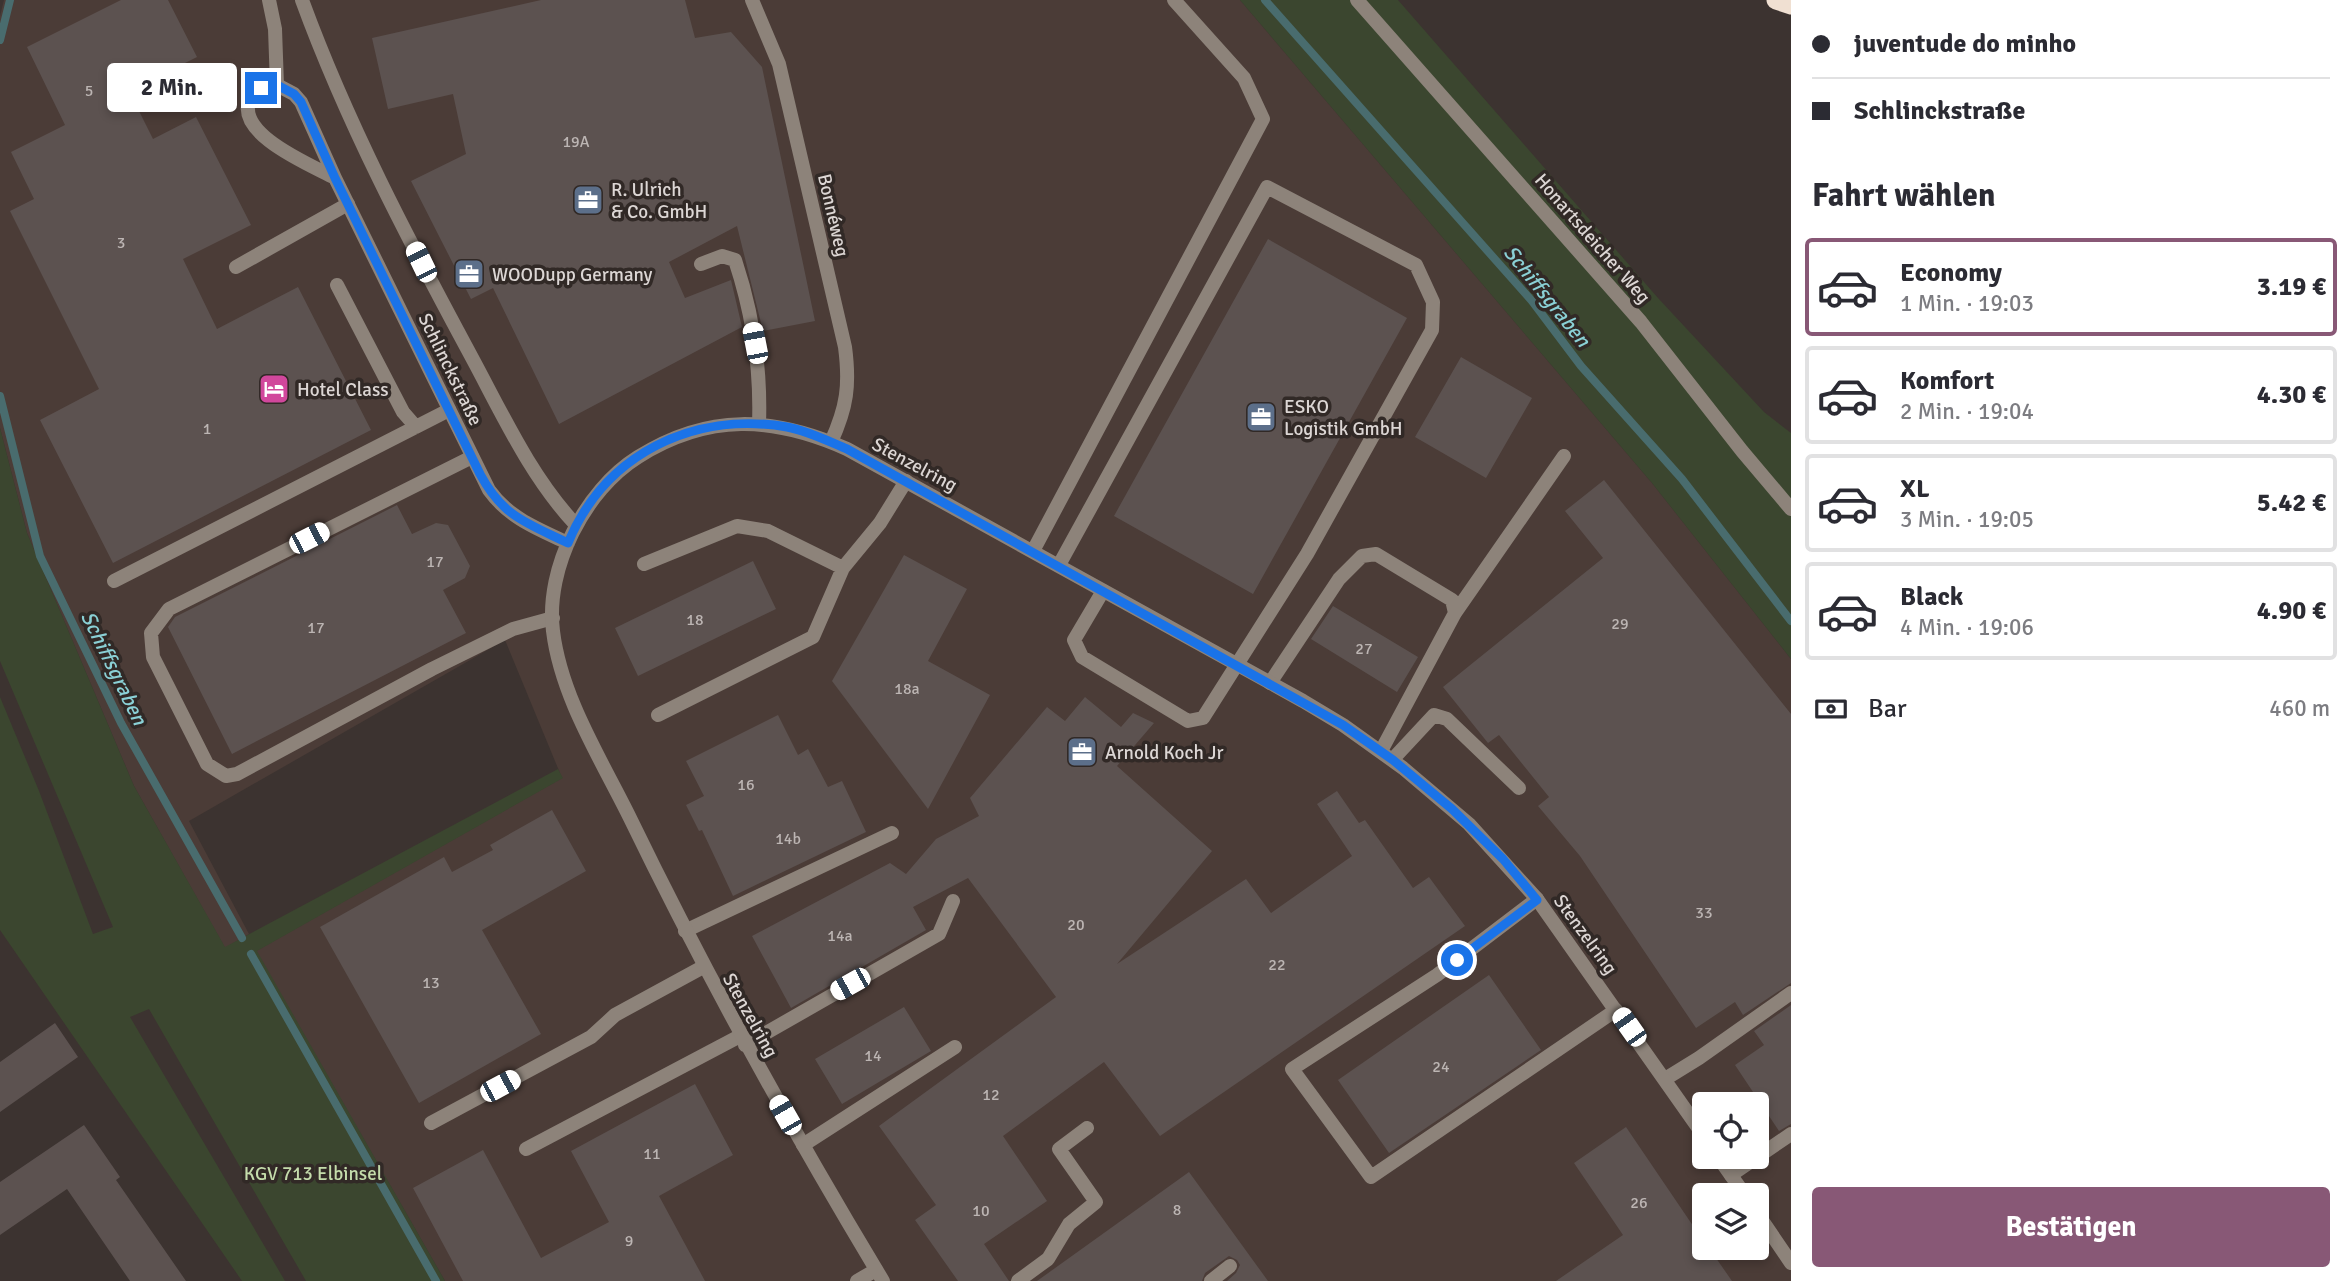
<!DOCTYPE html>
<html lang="de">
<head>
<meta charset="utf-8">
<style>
	body { margin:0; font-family:Signika,sans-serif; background:#f2f2f3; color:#2b2b33; height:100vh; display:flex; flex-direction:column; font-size:26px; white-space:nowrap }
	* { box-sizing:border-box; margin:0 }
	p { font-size:23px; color:#7c7c81 }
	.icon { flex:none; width:38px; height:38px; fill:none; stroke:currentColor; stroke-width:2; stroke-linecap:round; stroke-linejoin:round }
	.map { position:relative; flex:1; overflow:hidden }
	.drawer { display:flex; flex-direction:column; background:#fff; width:560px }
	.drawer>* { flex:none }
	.top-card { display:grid; align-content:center; height:154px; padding:0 21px; background:#fff }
	.fabs { position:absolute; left:1692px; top:1092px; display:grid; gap:14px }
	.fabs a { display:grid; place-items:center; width:77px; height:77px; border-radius:7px; background:#fff; box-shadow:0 4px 10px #0003; font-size:35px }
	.end { position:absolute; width:32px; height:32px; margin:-16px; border:9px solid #1a73e8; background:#fff; box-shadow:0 0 0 4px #fff }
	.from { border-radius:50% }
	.bubble { position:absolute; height:49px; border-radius:7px; background:#fff; box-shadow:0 4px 10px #0003; font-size:23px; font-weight:700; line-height:49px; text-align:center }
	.car { position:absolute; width:21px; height:42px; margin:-21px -10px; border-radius:9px; box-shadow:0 0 5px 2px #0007; background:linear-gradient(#fff 24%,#345 0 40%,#fff 0 76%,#345 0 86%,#fff 0) }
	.top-card b { display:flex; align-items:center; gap:24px; height:66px; font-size:26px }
	.top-card b+b { border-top:2px solid #e1e1e2 }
	.top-card i { width:18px; height:18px; background:#2b2b33 }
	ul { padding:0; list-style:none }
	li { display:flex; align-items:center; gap:21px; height:98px; margin:0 14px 10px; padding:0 7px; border:4px solid #e1e1e2; border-radius:7px }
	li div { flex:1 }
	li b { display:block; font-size:26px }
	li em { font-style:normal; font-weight:700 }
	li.current { border-color:#885876 }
	li>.icon { width:63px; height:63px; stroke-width:1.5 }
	h2 { padding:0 21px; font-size:32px; line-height:84px }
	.pay { display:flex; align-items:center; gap:18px; height:77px; padding:0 21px; font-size:26px }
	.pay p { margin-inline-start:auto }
	.primary-button { display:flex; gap:14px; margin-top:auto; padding:14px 21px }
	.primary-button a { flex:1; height:80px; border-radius:7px; background:#885876; color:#fff; font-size:28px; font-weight:700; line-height:80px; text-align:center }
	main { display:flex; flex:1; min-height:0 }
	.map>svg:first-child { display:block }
	.built { fill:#4b3c37; fill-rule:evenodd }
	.green { fill:#3b462f }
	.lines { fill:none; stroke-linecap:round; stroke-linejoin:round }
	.stream { stroke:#496c6e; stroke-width:8 }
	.building { fill:#5c5250 }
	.service { stroke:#8d837a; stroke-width:14 }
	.minor { stroke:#8d837a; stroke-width:14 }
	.trunk { stroke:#f0e0d2; stroke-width:19 }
	.route { stroke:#1a73e8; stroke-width:9 }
	.labels { text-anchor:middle; stroke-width:7; stroke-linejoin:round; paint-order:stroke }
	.number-label { font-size:16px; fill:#bcb5b3 }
	.poi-label { font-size:19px; fill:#dcd6d4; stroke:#312926; text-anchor:start }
	.street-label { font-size:19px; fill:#dcd6d4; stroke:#312926 }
	.park-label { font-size:19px; fill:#c4dcab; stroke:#312926 }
	.water-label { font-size:21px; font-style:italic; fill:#8ad0d5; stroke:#312926 }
</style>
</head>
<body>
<main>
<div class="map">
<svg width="1791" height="1281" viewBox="0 0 1791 1281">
	<rect width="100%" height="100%" fill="#3c3330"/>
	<path class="built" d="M4 0H1240L1652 483 1791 659V1281H445L256 951 562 778 505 640 189 821 249 934 225 948 134 786 27 533 0 428V16ZM1704 1104H1757V1157H1704ZM1704 1195H1757V1248H1704Z"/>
	<path class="green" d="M1240 0H1398L1658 298 1764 412 1791 433V659L1652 483Z
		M0 428 27 533 134 786 225 947 558 769 563 778 257 951 445 1281H306L149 1009 130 1017 285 1281H242L0 930V697L39 791 93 934 113 927 0 661Z"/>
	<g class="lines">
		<path class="stream" d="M1265 0 1532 301 1581 366 1682 479 1791 621
			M0 40 10 0
			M0 396 40 556 121 723 242 938
			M251 954 436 1281"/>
	</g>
	<path class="building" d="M121 0H168L197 57 129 91 153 139 196 117 251 225 183 259 217 329 298 287 371 430 113 563 40 420 99 389 10 211 34 199 11 152 65 125 27 47Z
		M541 0H685L695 38 731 32 762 67 815 321 763 331 737 226 669 262 685 298 731 280 742 327 559 424 493 288 471 299 411 181 466 154 453 94 388 109 372 38Z
		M1268 239 1407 318 1253 594 1114 516Z
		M1461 357 1532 398 1486 478 1415 437Z
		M1604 480 1791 714V983L1743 1015 1735 1002 1696 1028 1580 856 1538 806 1549 797 1499 735 1488 743 1443 687 1603 558 1565 511Z
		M397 505 412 534 436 523 448 525 470 566 465 578 443 590 466 633 232 754 168 627 175 617Z
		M904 555 967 589 928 661 990 695 928 809 832 681Z
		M753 561 776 609 638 676 615 628Z
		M1333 606 1418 657 1397 692 1311 639Z
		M1085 697 1121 727 1133 713 1154 723 1117 766 1212 851 1117 964 1246 879 1271 913 1352 856 1317 804 1337 791 1359 823 1365 820 1413 888 1429 877 1465 926 1160 1136 1104 1062 1003 1136 1047 1201 984 1244 1009 1281H958L915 1220 936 1205 879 1126 1056 997 968 878 913 907 926 930 791 1008 752 936 890 863 906 874 936 839 979 816 970 798 1047 707 1065 721Z
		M778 715 798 755 808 749 828 787 842 781 866 832 733 896 702 830 699 831 686 805 704 796 686 761Z
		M552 810 586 871 482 930 541 1034 419 1103 320 927 444 857 452 872 493 850 490 845Z
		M1489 975 1541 1050 1389 1153 1338 1080Z
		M1791 1005V1124L1779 1131 1735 1065 1764 1045 1754 1031Z
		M904 1007 931 1051 842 1104 815 1059Z
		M55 1023 78 1057 0 1112V1062Z
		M695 1084 733 1155 659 1196 705 1281H463L413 1188 483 1150 541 1258 609 1222 571 1151Z
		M84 1125 120 1177 116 1180 186 1281H130L67 1189 0 1235V1182Z
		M1626 1127 1704 1242V1248H1709L1732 1281H1556L1623 1235 1574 1163Z
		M1189 1172 1268 1281H1227L1236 1273 1240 1265 1237 1260 1229 1256 1205 1273 1202 1281H1037Z"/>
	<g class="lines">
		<path class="service" d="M269 0 275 29 277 85
			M302 0C347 123 408 239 470 354 502 413 530 476 576 525
			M701 264 722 256 735 260C753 314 761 368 759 424
			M236 267 348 204
			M337 285 403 412 416 427
			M472 457 169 609 151 633 153 657 207 764 226 776 237 774 432 669 513 629 553 618
			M1033 551 1263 119 1244 78 1174 0
			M644 564 737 526 768 531 843 568
			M1059 565 1267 187 1416 265 1433 302 1432 330 1307 554 1203 718 1188 721 1082 657 1074 640 1103 591
			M114 581 449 410
			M1455 613 1564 456
			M1270 683 1339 579 1362 556 1376 554 1452 600 1455 613 1381 751
			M658 715 813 637 843 568 880 523 906 481
			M1393 759 1434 715 1447 719 1519 788
			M1537 899 1437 975 1292 1069 1371 1177 1616 1010
			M685 931 892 833
			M745 1045 939 934 953 901
			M1665 1079 1699 1058 1791 993
			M431 1123 591 1037 615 1015 703 967
			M803 1145 955 1047
			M526 1149 740 1036
			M1731 1175 1791 1134
			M857 1281 876 1270
			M1018 1281 1048 1259 1069 1224 1096 1202 1059 1149 1087 1128
			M1211 1281 1230 1266"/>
		<path class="minor" d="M752 0 779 64 845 347C850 385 847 407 831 442
			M1357 0 1641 322 1742 451 1791 509
			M335 178C311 165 234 134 250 99 255 88 267 86 277 85L294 94 301 102 335 178 489 490C509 518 538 529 568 543
			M1718 1157 1745 1195
			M1757 1213 1791 1263
			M883 1281C792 1130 707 977 630 818 601 759 561 697 553 631 545 568 585 490 638 457 708 413 773 416 847 449L1303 701 1343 725 1403 768 1469 824 1537 899 1704 1136"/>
		<path class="trunk" d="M1776 0 1791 5"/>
	</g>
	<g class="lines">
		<path class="route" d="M261 88 277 85 294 94 301 102 335 178 480 474C503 517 527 523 568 543 605 454 693 411 787 427 808 431 828 441 847 449L1343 725 1393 760 1452 809 1503 859 1537 900 1457 960"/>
	</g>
	<defs>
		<g id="office-square" transform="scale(1.575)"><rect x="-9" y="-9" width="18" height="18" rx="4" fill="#5c6f8a" stroke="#312926"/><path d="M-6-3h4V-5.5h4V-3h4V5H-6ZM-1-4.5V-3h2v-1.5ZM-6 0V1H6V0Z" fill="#fff"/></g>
		<g id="hotel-square" transform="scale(1.575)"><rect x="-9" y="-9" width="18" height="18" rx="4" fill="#d1479c" stroke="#312926"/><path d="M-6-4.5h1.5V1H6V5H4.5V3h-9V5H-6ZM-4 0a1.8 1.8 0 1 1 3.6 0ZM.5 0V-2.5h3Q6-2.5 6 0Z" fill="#fff"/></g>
	</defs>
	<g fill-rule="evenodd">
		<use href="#office-square" x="588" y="200"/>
		<use href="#office-square" x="469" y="274"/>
		<use href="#hotel-square" x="274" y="389"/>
		<use href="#office-square" x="1261" y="417"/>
		<use href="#office-square" x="1082" y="752"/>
	</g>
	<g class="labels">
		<g class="number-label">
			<text x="89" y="96">5</text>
			<text x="576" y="147">19A</text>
			<text x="121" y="248">3</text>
			<text x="207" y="434">1</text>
			<text x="435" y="567">17</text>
			<text x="695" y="625">18</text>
			<text x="1620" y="629">29</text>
			<text x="316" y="633">17</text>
			<text x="1364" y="654">27</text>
			<text x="907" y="694">18a</text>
			<text x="746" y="790">16</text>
			<text x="788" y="844">14b</text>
			<text x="1704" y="918">33</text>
			<text x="1076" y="930">20</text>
			<text x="840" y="941">14a</text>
			<text x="1277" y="970">22</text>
			<text x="431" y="988">13</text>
			<text x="873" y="1061">14</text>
			<text x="1441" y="1072">24</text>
			<text x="991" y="1100">12</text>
			<text x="652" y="1159">11</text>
			<text x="1639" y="1208">26</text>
			<text x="1177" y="1215">8</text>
			<text x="981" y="1216">10</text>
			<text x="629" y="1246">9</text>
		</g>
		<g class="poi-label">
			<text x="611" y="196">R. Ulrich<tspan x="611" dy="22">&amp; Co. GmbH</tspan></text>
			<text x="492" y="281">WOODupp Germany</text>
			<text x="297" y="396">Hotel Class</text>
			<text x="1284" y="413">ESKO<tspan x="1284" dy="22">Logistik GmbH</tspan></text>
			<text x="1105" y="759">Arnold Koch Jr</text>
		</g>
		<g class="street-label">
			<text transform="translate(834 215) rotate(77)" y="7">Bonnéweg</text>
			<text transform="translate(1593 238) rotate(49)" y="7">Honartsdeicher Weg</text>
			<text transform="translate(451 369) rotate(64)" y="7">Schlinckstraße</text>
			<text transform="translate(915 464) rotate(28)" y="7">Stenzelring</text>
			<text transform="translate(1586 934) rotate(54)" y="7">Stenzelring</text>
			<text transform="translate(751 1015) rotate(61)" y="7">Stenzelring</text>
		</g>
		<g class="park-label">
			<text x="313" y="1180">KGV 713 Elbinsel</text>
		</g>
		<g class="water-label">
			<text transform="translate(1547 296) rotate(51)" y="7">Schiffsgraben</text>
			<text transform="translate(114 668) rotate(64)" y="7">Schiffsgraben</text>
		</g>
	</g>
</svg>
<div class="fabs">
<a><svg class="icon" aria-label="locate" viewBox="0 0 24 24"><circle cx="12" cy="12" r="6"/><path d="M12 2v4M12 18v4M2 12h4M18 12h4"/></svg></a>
<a><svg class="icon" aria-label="layers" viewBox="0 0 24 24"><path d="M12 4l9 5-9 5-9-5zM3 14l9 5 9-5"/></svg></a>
</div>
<i class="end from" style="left:1457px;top:960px"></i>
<i class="end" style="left:261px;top:88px"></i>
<div class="bubble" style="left:107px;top:63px;width:130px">2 Min.</div>
<i class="car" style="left:421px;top:262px;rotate:334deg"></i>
<i class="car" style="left:755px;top:343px;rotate:349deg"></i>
<i class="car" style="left:309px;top:538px;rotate:63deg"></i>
<i class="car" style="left:850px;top:984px;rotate:241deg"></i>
<i class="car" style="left:1629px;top:1027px;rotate:325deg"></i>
<i class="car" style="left:500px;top:1086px;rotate:62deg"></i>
<i class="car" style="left:785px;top:1115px;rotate:330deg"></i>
</div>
<section class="drawer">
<div class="top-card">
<b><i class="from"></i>juventude do minho</b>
<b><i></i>Schlinckstraße</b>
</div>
<h2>Fahrt wählen</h2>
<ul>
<li class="current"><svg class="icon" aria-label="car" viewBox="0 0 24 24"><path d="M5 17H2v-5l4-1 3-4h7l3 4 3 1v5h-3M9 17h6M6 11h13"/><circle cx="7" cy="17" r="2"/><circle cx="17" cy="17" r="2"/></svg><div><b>Economy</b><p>1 Min. · 19:03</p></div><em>3.19 €</em></li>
<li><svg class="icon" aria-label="car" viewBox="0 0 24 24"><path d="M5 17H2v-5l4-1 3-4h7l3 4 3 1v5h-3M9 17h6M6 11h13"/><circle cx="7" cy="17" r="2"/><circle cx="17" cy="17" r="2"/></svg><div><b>Komfort</b><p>2 Min. · 19:04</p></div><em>4.30 €</em></li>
<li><svg class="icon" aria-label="car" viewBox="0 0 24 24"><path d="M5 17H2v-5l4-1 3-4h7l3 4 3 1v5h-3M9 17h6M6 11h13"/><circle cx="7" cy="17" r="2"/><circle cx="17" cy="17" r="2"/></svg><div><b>XL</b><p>3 Min. · 19:05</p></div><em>5.42 €</em></li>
<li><svg class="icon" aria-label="car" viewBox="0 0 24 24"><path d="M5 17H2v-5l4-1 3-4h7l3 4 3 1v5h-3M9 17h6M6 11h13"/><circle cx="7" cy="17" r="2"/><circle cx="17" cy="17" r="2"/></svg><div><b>Black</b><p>4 Min. · 19:06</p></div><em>4.90 €</em></li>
</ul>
<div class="pay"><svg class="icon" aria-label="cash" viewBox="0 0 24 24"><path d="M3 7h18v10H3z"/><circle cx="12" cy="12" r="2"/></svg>Bar<p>460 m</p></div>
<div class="primary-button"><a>Bestätigen</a></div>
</section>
</main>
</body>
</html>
